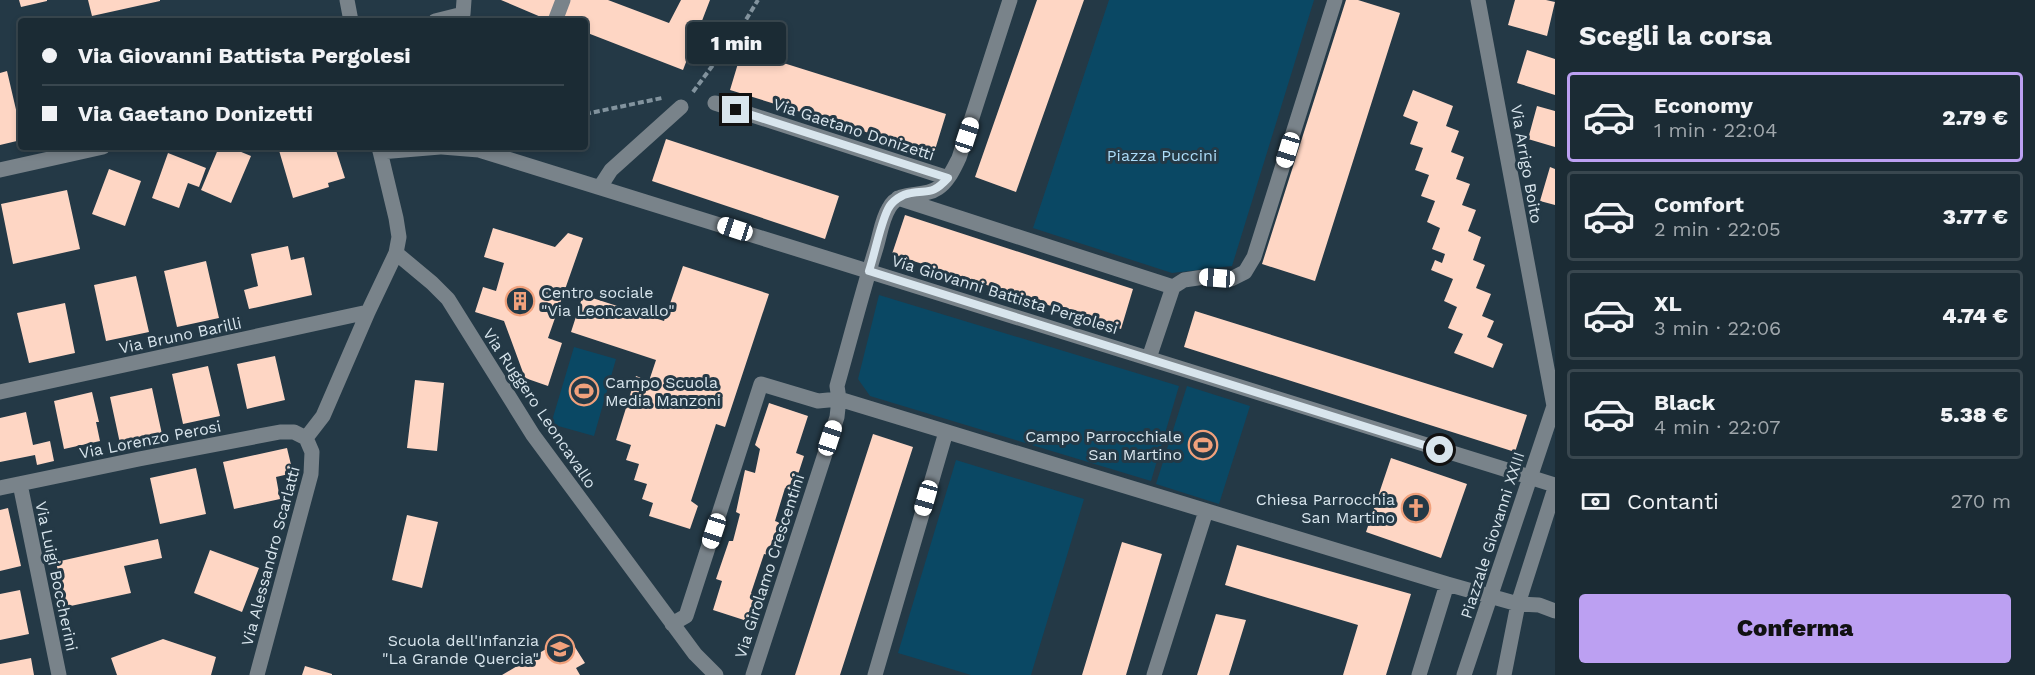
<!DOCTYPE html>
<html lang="it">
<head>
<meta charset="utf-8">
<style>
	body { margin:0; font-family:"Work Sans",sans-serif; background:#24333c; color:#f1f3f6; height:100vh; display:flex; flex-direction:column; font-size:22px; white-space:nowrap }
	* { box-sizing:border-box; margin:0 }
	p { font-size:20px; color:#a0a7ac }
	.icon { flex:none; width:33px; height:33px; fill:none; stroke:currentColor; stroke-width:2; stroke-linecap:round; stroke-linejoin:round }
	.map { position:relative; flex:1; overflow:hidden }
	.sheet { display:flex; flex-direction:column; background:#1b2b34; width:480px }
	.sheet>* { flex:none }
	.top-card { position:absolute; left:18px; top:18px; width:570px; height:132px; border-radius:6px; box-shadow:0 3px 9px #0003,0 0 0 2px #39474f; display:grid; align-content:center; height:132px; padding:0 24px; background:#1b2b34 }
	.end { position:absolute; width:27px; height:27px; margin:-14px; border:8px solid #d8e5ed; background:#111; box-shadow:0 0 0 3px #111 }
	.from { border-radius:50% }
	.bubble { position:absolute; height:42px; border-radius:6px; background:#1b2b34; box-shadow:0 3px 9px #0003,0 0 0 2px #39474f; font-size:20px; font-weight:800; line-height:42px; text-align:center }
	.car { position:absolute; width:18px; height:36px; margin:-18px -9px; border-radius:8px; box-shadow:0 0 4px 2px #0007; background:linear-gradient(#fff 24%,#345 0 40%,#fff 0 76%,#345 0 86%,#fff 0) }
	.top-card b { display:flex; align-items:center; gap:21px; height:57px; font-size:22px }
	.top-card b+b { border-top:2px solid #39474f }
	.top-card i { width:15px; height:15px; background:#f1f3f6 }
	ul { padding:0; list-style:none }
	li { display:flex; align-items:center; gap:18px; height:90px; margin:0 12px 9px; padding:0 12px; border:3px solid #39474f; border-radius:6px }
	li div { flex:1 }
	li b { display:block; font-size:22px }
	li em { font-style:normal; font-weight:800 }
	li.active { border-color:#bca0f2 }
	li>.icon { width:54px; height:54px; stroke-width:1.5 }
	h2 { padding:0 24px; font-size:27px; line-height:72px }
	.pay { display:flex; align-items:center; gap:15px; height:66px; padding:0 24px; font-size:22px }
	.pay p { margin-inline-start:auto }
	.cta { display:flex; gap:12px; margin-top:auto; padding:12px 24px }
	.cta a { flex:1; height:69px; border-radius:6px; background:#bca0f2; color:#111; font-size:24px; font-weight:800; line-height:69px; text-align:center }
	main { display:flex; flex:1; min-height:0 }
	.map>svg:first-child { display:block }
	.green { fill:#0a4864 }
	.building { fill:#fed6c4 }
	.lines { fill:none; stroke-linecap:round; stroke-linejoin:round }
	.path { stroke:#82939e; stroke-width:4; stroke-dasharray:6 3; stroke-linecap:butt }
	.minor { stroke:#79838a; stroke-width:15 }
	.route { stroke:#d8e5ed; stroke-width:8 }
	.labels { text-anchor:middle; stroke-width:6; stroke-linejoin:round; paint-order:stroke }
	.street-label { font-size:16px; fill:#d8e5ed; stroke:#243946 }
	.park-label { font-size:16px; fill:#acdcf9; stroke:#243946 }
	.poi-label { font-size:16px; fill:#d8e5ed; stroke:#243946; text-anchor:end }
</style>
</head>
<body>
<main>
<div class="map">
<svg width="1555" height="675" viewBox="0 0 1555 675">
	<rect width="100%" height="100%" fill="#243946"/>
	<path class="green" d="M1109 0H1314L1232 266 1172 273 1033 228Z
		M879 295 1179 386 1151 481 870 396 858 379Z
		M574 347 616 359 594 436 551 424Z
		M1187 386 1250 406 1219 504 1156 484Z
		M956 460 1084 499 1031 675H971L898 653Z"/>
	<path class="building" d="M19 0H47V1L21 7Z
		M88 0H160V1L92 16Z
		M501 0H557L548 20Z
		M566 0H608L669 23 681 0H710L683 70 585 32V21H558Z
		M1037 0H1084L1016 192 975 177Z
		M1346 0H1358L1400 13 1315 281 1262 264Z
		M1515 0H1546L1555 2 1547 36 1508 25Z
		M742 50 946 114 934 153 730 90Z
		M1527 50 1555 59V95L1517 83Z
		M7 71 21 131V140L0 145V73Z
		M1413 90 1453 106 1446 126 1459 131 1451 152 1464 157 1456 179 1470 184 1462 205 1476 210 1468 231 1481 237 1473 260 1485 265 1476 288 1491 294 1482 316 1494 321 1487 337 1503 344 1493 368 1454 353 1463 334 1448 328 1457 307 1444 301 1453 279 1431 270 1435 260 1442 263 1445 254 1432 249 1440 228 1427 222 1435 201 1421 196 1429 175 1415 170 1423 148 1410 144 1418 122 1403 116Z
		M1537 106 1555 111V147L1528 139Z
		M666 139 839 196 825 239 652 181Z
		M219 147H229L251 156 231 203 201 190Z
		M278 147H335L345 178 328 183 329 187 293 198Z
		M168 153 206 168 199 187 188 183 179 208 152 198Z
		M1550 167 1555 169V205L1540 201Z
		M109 169 141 181 125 226 92 214Z
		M67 190 80 249 13 264 1 204Z
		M905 215 1133 289 1121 329 892 254Z
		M493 228 555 247 568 233 583 238 548 338 562 343 548 386 525 378 504 321 475 312 483 287 496 291 504 263 484 257Z
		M288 246 291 260 304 257 312 295 249 309 244 290 258 286 251 254Z
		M206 261 219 318 177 327 164 271Z
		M683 266 769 294 725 427 716 424 691 501 698 506 690 529 649 516 653 503 642 499 647 484 634 480 639 464 626 460 631 445 616 440 636 376 649 381 656 360 571 332 583 295 664 321Z
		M136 276 149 332 106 341 94 285Z
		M65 303 75 353 29 363 17 313Z
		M1195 311 1527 415 1515 452 1184 347Z
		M275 356 285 400 247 409 237 364Z
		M208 366 220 416 183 424 172 374Z
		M415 380 444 383 437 451 407 448Z
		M152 388 163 439 121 448 110 397Z
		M92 392 99 422H96L100 441 64 449 54 401Z
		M769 403 808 416 796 453 804 456 793 490 785 488 775 521 780 523 769 555 764 554 751 593 756 595 747 621 713 610 722 581 716 579 729 541H733L740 514 736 512 745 470 755 473 760 449 755 445Z
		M26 412 33 445 50 441 54 461 37 465 35 455 0 462V418Z
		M873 434 913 447 840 675H795Z
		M287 448 293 473 276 477 280 499 234 509 223 462Z
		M1391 458 1467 484 1441 558 1366 532Z
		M196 468 206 514 160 524 150 478Z
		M8 508 21 566 0 571V510Z
		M407 515 438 522 422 588 392 580Z
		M158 539 162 558 124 566 131 593 66 607 56 562Z
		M1122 542 1162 554 1126 675H1082Z
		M1237 545 1411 594 1386 675H1343L1358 625 1225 585Z
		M210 550 259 568 242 612 194 593Z
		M20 590 29 634 0 640V594Z
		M1216 614 1246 620 1229 675H1197Z
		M568 636 585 663 576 668 580 675H502Z
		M163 639 216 657 211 675H117L111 658Z
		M31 658 34 675H0V664Z
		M305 666 332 674V675H302Z"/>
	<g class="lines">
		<path class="path" d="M693 92 744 23 758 0
			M585 114 662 98"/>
		<path class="minor" d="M347 0 351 21
			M435 21 463 14 464 0
			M555 21 563 0
			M715 103 948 178
			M442 147 479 150 1555 485
			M380 152 440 147
			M0 170 103 147
			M600 187 611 170 681 107
			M898 198 1173 287
			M396 253 432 283 448 299 533 435 695 654 716 675
			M1149 358 1173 287 1184 280 1204 277 1231 279 1245 272 1254 257 1335 0
			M0 392 368 312
			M306 438 323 416 368 312 396 253 399 237 396 218 379 147
			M20 484 59 675
			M0 488 139 459 280 432H294L306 438
			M672 624 686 616 761 384 818 401 839 399 1447 584 1518 604 1539 605 1555 611
			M257 675 311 474 312 452 306 438
			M753 675 837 417 839 399 837 386C850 340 862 293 876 248 880 235 882 219 889 208 900 188 922 199 938 188 948 182 954 168 959 158L1010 0
			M875 675 946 432
			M1154 675 1206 511
			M1419 675 1447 584
			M1464 675 1554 406 1478 0
			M1504 675 1518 604 1555 488"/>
	</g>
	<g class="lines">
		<path class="route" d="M736 110 948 178C932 195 930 190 911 193 902 194 892 201 888 209 880 225 875 253 869 271L1440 450"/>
	</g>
	<defs>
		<g id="building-ring" transform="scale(1.5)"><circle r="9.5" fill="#243946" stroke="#f1a17c" stroke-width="1.5"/><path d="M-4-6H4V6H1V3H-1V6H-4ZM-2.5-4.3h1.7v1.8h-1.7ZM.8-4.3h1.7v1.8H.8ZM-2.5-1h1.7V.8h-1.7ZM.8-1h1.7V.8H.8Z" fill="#f1a17c"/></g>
		<g id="stadium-ring" transform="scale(1.5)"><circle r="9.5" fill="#243946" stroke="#f1a17c" stroke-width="1.5"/><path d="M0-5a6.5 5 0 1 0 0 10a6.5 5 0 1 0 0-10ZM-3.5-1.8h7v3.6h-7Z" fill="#f1a17c"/></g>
		<g id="church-ring" transform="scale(1.5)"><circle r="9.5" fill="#243946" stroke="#f1a17c" stroke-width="1.5"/><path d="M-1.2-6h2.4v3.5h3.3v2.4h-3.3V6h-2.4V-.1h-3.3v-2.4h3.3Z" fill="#f1a17c"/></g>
		<g id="school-ring" transform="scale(1.5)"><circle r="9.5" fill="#243946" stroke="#f1a17c" stroke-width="1.5"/><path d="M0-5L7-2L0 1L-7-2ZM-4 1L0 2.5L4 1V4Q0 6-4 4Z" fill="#f1a17c"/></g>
	</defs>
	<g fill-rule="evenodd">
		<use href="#building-ring" x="520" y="301"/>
		<use href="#stadium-ring" x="584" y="391"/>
		<use href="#stadium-ring" x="1203" y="445"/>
		<use href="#church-ring" x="1416" y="508"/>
		<use href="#school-ring" x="560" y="649"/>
	</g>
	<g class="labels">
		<g class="street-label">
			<text transform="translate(854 129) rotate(18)" y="6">Via Gaetano Donizetti</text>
			<text transform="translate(1527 164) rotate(80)" y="6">Via Arrigo Boito</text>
			<text transform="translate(1005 294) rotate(17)" y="6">Via Giovanni Battista Pergolesi</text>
			<text transform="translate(180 335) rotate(-12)" y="6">Via Bruno Barilli</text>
			<text transform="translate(540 408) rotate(56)" y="6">Via Ruggero Leoncavallo</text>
			<text transform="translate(150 439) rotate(-11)" y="6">Via Lorenzo Perosi</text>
			<text transform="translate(1492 535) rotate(-72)" y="6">Piazzale Giovanni XXIII</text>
			<text transform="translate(270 556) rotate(-75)" y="6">Via Alessandro Scarlatti</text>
			<text transform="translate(769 566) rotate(-72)" y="6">Via Girolamo Crescentini</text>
			<text transform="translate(57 576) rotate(78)" y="6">Via Luigi Boccherini</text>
		</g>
		<g class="park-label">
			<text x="1162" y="161">Piazza Puccini</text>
		</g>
		<g class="poi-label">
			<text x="541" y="298" text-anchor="start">Centro sociale<tspan x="541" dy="18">"Via Leoncavallo"</tspan></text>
			<text x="605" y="388" text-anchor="start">Campo Scuola<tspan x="605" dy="18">Media Manzoni</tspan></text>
			<text x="1182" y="442">Campo Parrocchiale<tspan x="1182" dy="18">San Martino</tspan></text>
			<text x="1395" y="505">Chiesa Parrocchia<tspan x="1395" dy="18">San Martino</tspan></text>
			<text x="539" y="646">Scuola dell'Infanzia<tspan x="539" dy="18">"La Grande Quercia"</tspan></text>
		</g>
	</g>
</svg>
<i class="end from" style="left:1440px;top:450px"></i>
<i class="end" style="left:736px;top:110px"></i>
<div class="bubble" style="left:687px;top:22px;width:99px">1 min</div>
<i class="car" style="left:967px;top:135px;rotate:18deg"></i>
<i class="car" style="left:1288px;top:150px;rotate:197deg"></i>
<i class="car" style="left:735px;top:229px;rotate:288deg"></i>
<i class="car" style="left:1217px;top:278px;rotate:274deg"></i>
<i class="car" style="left:830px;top:438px;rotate:18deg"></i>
<i class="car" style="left:926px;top:498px;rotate:196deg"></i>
<i class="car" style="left:714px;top:531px;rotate:198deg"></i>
<div class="top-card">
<b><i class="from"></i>Via Giovanni Battista Pergolesi</b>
<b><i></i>Via Gaetano Donizetti</b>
</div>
</div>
<section class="sheet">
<h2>Scegli la corsa</h2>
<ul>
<li class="active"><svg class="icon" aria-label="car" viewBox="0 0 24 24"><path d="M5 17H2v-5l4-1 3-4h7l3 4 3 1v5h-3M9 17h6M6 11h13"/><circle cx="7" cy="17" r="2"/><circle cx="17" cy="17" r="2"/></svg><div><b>Economy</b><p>1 min · 22:04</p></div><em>2.79 €</em></li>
<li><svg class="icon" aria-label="car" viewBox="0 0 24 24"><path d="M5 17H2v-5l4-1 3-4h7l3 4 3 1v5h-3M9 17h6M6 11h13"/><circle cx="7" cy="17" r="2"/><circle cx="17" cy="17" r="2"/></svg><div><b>Comfort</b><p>2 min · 22:05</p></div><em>3.77 €</em></li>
<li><svg class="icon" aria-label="car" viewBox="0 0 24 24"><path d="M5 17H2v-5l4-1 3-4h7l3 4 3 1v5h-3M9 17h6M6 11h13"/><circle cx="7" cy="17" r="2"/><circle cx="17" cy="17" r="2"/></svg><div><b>XL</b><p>3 min · 22:06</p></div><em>4.74 €</em></li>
<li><svg class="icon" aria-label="car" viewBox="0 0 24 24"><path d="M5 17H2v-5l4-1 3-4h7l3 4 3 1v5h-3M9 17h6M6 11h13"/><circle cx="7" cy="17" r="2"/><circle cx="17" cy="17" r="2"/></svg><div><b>Black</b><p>4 min · 22:07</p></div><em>5.38 €</em></li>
</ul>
<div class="pay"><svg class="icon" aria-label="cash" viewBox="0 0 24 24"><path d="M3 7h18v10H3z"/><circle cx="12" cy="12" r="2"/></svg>Contanti<p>270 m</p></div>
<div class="cta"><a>Conferma</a></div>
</section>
</main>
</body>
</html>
